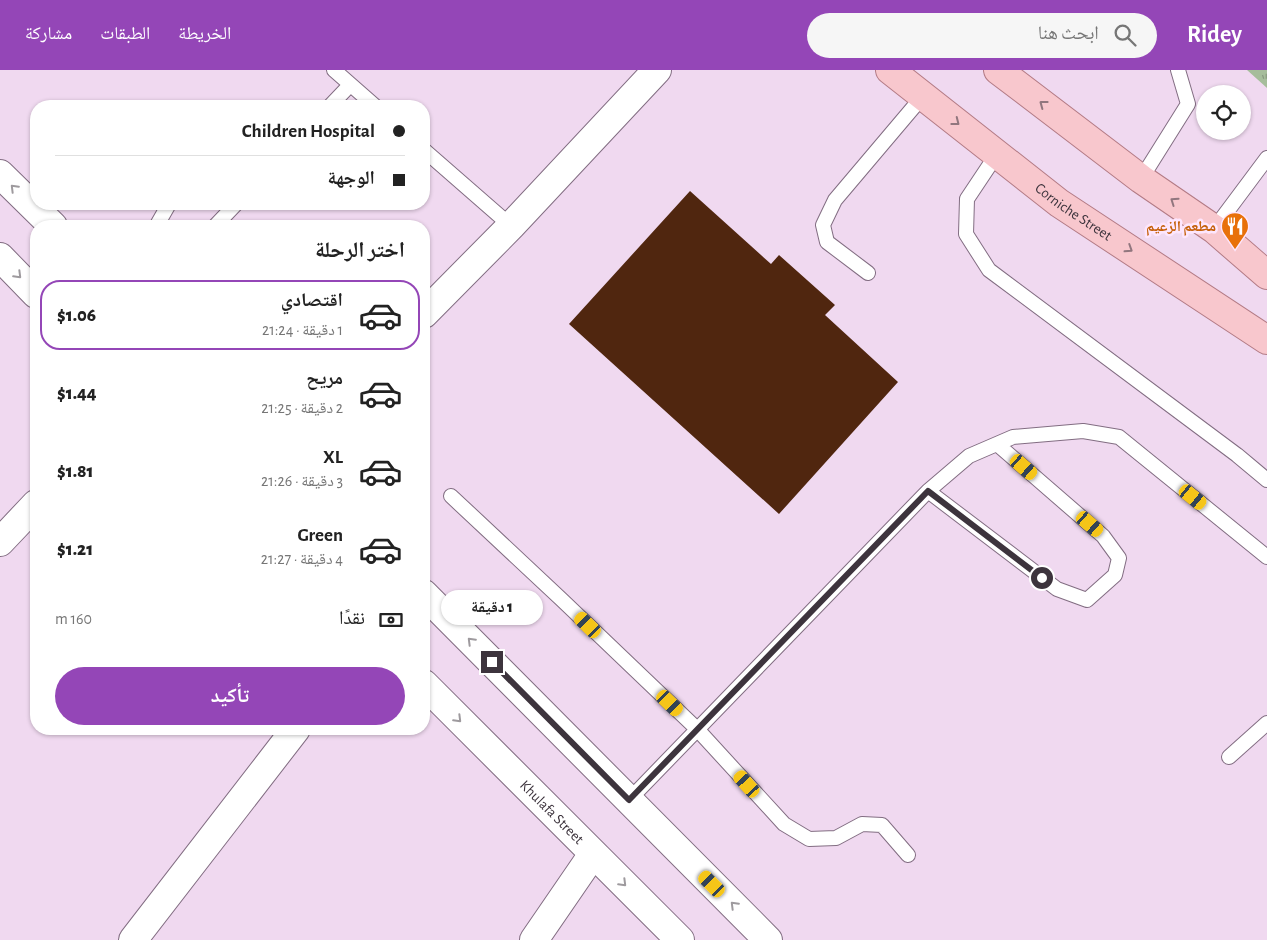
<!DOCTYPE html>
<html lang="ar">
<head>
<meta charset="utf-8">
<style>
	body { margin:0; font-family:"Alegreya Sans","Noto Naskh Arabic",sans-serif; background:#f6f6f6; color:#222; direction:rtl; height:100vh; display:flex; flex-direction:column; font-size:19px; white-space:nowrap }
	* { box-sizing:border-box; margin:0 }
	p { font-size:16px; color:#767676 }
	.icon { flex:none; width:28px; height:28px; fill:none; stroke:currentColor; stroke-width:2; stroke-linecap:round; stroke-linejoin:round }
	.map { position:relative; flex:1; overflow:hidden; direction:ltr }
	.details { position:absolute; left:30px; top:150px; width:400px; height:515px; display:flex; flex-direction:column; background:#fff; border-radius:20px; box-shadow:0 1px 4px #0004; direction:rtl }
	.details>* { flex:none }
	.hud { position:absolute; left:30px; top:30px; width:400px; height:110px; border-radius:20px; box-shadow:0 1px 4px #0004; direction:rtl; display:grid; align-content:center; height:110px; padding:0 25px; background:#fff }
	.tools { position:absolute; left:1196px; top:15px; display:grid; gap:10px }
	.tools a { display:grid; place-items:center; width:55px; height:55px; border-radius:50%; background:#fff; box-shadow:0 1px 4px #0004; font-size:25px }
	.end { position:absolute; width:22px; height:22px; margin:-11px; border:6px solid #3d343d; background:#fff; box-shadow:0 0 0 2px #fff }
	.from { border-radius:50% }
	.bubble { position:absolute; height:35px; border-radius:18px; background:#fff; box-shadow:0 1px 4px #0004; font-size:16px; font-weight:800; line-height:35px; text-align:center; direction:rtl }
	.car { position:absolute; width:15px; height:30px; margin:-15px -8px; border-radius:6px; box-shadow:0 0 4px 1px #0007; background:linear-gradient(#f5c518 24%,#345 0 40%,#f5c518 0 76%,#345 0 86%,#f5c518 0) }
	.hud b { display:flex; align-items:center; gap:18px; height:48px; font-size:19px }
	.hud b+b { border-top:1px solid #e0e0e0 }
	.hud i { width:12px; height:12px; background:#222 }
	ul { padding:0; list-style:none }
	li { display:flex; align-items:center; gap:15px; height:70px; margin:0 10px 8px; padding:0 15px; border:2px solid transparent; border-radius:20px }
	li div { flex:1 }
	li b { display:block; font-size:19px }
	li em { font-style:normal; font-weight:800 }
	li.current { border-color:#9446b7 }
	li>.icon { width:45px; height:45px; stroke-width:1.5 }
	h2 { padding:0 25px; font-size:22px; line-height:60px }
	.pay { display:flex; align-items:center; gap:12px; height:55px; padding:0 25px; font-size:19px }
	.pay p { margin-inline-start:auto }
	.button { display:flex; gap:10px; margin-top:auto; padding:10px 25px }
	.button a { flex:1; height:58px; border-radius:30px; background:#9446b7; color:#fff; font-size:20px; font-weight:800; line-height:58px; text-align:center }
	header { display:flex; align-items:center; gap:30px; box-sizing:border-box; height:70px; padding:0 25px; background:#9446b7; color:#fff }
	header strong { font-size:24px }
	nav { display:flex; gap:28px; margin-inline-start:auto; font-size:18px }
	.search { width:350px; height:45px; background:#f6f6f6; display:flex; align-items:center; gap:12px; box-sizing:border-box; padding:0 18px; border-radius:28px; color:#767676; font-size:19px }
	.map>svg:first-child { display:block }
	.park { fill:url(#park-tufts) }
	.building { fill:#50260f }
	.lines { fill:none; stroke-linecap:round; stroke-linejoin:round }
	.service-casing { stroke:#826d82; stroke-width:16 }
	.minor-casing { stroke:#826d82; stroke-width:30 }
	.tertiary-casing { stroke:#826d82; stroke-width:30 }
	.primary-casing { stroke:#b37b85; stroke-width:30 }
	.service { stroke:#fff; stroke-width:14 }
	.minor { stroke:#fff; stroke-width:28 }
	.tertiary { stroke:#fff; stroke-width:28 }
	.primary { stroke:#f8c7cd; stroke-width:28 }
	.oneway { stroke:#91767e }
	.oneway2 { stroke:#9e9a9e }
	.route { stroke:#3d343d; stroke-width:6 }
	.labels { text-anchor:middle; stroke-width:5; stroke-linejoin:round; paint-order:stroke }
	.street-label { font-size:15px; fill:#3d343d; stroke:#fde6fd }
	.food-label { font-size:15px; font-weight:bold; fill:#c56008; stroke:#fde6fd; text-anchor:end }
</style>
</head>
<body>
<header>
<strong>Ridey</strong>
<div class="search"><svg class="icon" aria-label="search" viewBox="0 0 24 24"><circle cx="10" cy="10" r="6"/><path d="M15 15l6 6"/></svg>ابحث هنا</div>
<nav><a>الخريطة</a><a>الطبقات</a><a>مشاركة</a></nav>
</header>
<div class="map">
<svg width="1267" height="870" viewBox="0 0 1267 870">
	<defs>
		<pattern id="park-tufts" width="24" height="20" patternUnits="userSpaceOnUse" patternTransform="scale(1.25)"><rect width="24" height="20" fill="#a6bd9b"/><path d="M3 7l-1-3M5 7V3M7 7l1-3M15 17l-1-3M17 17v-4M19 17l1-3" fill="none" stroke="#889a80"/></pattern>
	</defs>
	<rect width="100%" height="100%" fill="#f0d9f0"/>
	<path class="park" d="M1247 0H1267V18Z"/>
	<path class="building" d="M690 121 771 194 779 185 835 235 825 245 898 312 779 444 569 254Z"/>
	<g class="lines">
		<g class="service-casing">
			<path id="service" d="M334 0 375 36
				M330 36 350 15
				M424 80 511 156
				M997 84 967 129 966 164 989 200 1237 385 1267 410
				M1141 109 1188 34 1178 0
				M157 156V155L169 134
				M215 156 236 134
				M1214 159 1267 88
				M868 203 827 172 823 155 835 130 923 26
				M928 421 1057 519 1087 530 1115 505 1119 488 1103 466 997 374
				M451 426 561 529 697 659 784 754 809 769 836 768 862 754 882 755 908 785
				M1229 687 1267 653
				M629 730 928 421 969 386 1013 367 1083 361 1119 367 1267 487"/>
		</g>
		<g class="minor-casing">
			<path id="minor" d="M424 244 511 156 657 0
				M0 472 36 434
				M133 870 296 659
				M534 870 593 784"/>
		</g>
		<g class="tertiary-casing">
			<g id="tertiary">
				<path d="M0 104 53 156"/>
				<path d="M0 187 36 224"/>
				<path d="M424 524 768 870"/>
				<path id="s1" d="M424 614 680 870"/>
			</g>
		</g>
		<g class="primary-casing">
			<g id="primary">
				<path id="s2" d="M890 0 1059 133 1267 270"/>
				<path d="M998 0 1141 109 1214 159 1267 205"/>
			</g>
		</g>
		<use href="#service" class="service"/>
		<use href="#minor" class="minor"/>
		<use href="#tertiary" class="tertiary"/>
		<use href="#primary" class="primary"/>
	</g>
	<defs><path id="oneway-chevron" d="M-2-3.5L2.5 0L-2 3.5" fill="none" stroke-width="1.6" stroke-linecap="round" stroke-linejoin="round" transform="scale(1.25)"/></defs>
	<g class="oneway">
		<use href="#oneway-chevron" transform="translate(1043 34) rotate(-143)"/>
		<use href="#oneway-chevron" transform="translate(956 52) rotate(38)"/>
		<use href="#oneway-chevron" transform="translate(1174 131) rotate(-145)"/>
		<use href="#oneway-chevron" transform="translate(1129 179) rotate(33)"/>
	</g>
	<g class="oneway2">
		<use href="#oneway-chevron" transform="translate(14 118) rotate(-135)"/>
		<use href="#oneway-chevron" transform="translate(18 205) rotate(45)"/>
		<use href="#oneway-chevron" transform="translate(471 571) rotate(-135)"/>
		<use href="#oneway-chevron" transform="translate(458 649) rotate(45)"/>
		<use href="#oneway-chevron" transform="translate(623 813) rotate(45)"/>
		<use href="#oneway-chevron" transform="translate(734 835) rotate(-135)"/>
	</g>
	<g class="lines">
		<path class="route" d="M492 592 629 730 928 421 1042 508"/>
	</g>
	<defs>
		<g id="restaurant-pin" transform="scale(1.4375)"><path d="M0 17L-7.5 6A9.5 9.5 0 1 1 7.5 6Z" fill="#e8710a" stroke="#fde6fd"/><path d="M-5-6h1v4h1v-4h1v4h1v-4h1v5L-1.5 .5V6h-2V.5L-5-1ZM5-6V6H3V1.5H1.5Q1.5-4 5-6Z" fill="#fff"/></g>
	</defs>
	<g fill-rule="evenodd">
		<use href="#restaurant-pin" x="1235" y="156"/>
	</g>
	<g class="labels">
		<g class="street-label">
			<text dy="5" stroke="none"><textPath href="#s2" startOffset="232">Corniche Street</textPath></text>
			<text dy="5" stroke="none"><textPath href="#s1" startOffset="181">Khulafa Street</textPath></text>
		</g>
		<g class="food-label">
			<text x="1216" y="161">مطعم الزعيم</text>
		</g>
	</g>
</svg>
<div class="tools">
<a><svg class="icon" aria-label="locate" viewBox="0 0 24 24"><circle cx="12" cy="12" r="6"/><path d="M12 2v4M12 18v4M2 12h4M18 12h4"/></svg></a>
</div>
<i class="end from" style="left:1042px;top:508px"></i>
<i class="end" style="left:492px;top:592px"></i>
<div class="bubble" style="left:441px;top:520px;width:102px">1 دقيقة</div>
<i class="car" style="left:1024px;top:397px;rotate:131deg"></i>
<i class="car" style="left:1193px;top:427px;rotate:129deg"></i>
<i class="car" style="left:1090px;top:454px;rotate:131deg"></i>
<i class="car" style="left:588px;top:555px;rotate:314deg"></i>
<i class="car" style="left:670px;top:633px;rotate:134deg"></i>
<i class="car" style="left:747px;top:714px;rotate:318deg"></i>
<i class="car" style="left:712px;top:814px;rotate:315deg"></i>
<div class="hud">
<b><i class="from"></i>Children Hospital</b>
<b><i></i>الوجهة</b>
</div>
<section class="details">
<h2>اختر الرحلة</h2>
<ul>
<li class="current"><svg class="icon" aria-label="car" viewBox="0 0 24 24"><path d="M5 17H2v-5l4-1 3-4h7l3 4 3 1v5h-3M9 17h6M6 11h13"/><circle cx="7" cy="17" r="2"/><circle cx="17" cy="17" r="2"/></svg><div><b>اقتصادي</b><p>1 دقيقة · 21:24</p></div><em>$1.06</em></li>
<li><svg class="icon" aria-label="car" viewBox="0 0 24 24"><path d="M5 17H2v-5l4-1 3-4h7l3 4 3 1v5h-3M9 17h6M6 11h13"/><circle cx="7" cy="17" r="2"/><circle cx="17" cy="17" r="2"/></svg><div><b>مريح</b><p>2 دقيقة · 21:25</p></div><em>$1.44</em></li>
<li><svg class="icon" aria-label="car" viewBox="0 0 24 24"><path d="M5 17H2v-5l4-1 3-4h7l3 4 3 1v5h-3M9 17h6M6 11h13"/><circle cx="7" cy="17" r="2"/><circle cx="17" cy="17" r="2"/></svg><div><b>XL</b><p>3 دقيقة · 21:26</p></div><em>$1.81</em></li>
<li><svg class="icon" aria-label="car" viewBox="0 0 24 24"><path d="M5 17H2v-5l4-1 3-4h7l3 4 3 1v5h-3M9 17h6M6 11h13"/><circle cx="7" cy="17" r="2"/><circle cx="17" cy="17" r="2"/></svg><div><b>Green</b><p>4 دقيقة · 21:27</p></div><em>$1.21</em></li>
</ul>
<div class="pay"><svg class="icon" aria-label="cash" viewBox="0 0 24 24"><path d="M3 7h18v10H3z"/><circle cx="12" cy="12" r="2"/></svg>نقدًا<p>160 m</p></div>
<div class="button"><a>تأكيد</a></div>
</section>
</div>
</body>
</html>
